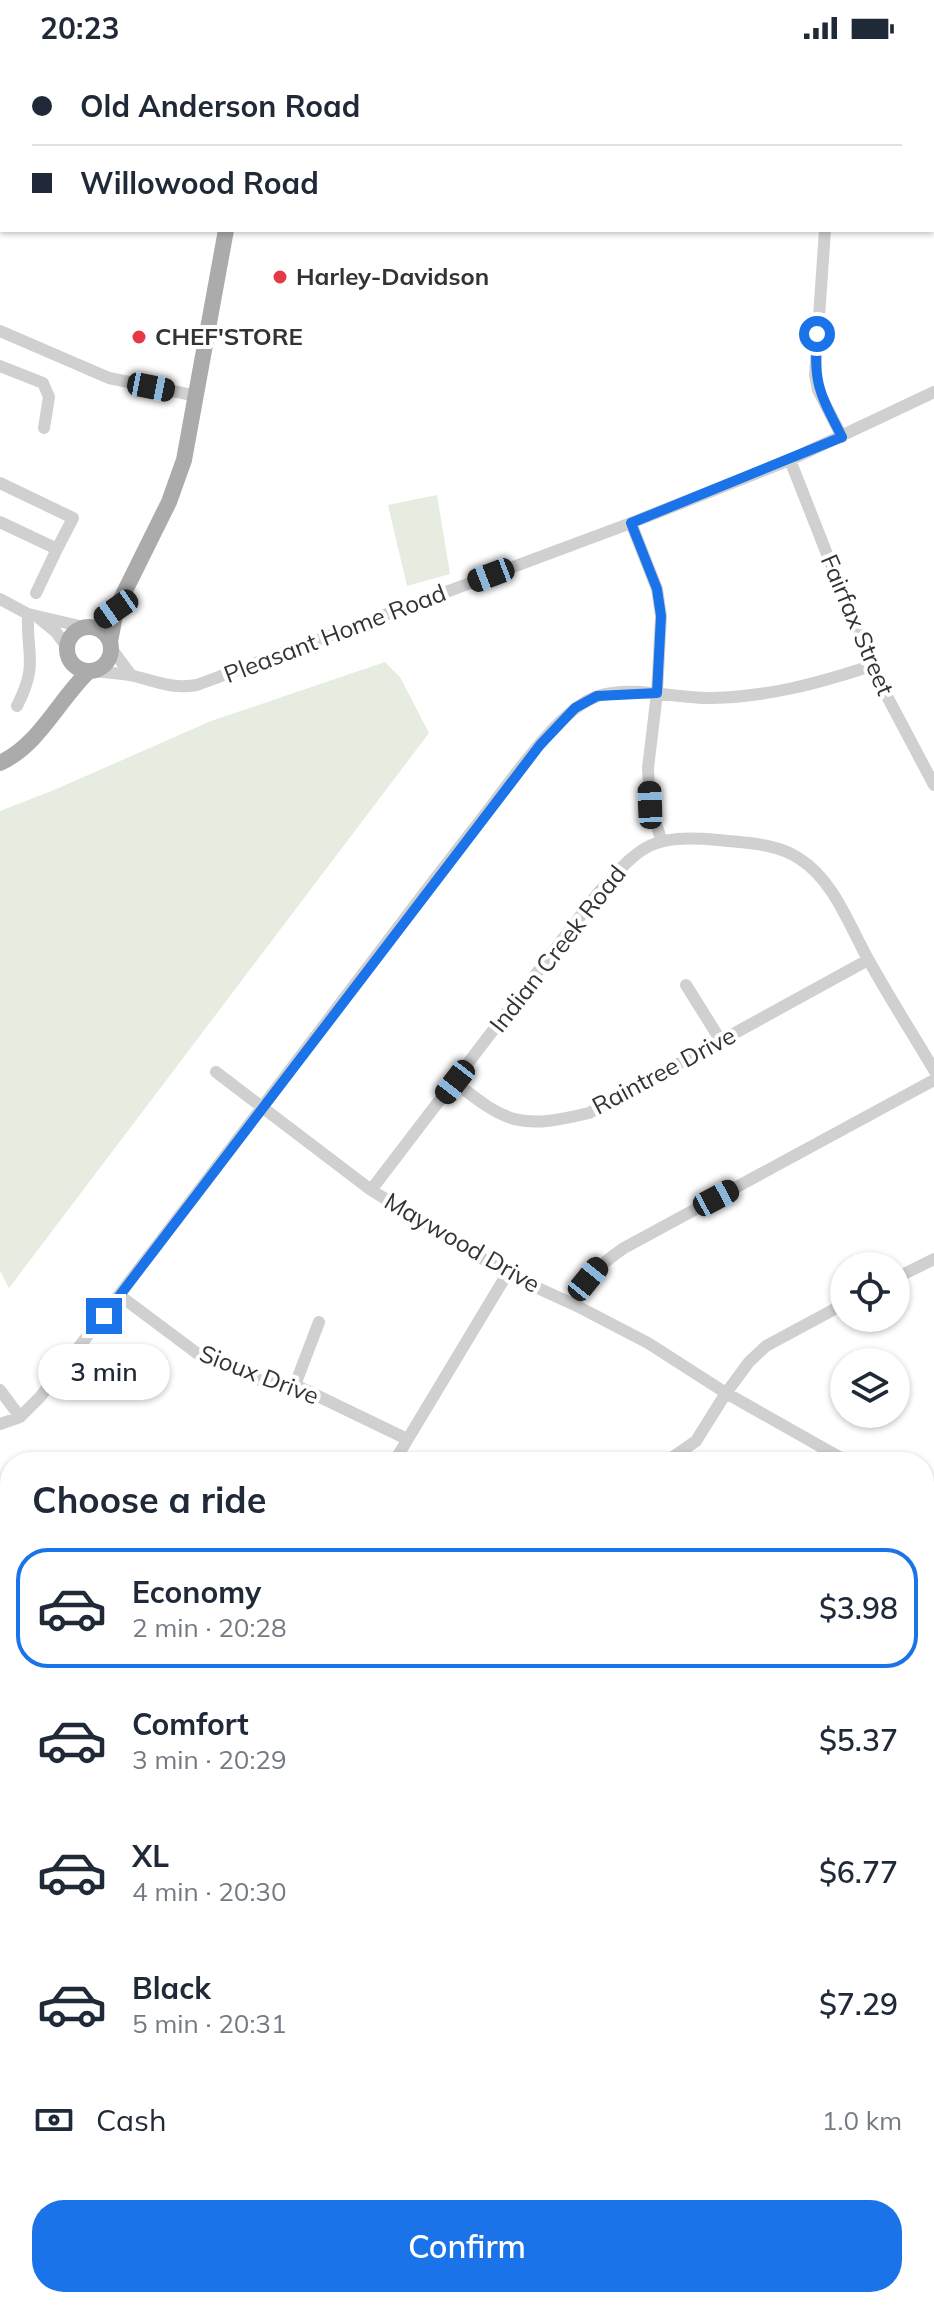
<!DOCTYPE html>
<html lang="en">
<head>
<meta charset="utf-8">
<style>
	body { margin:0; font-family:Mulish,sans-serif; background:#f2f2f3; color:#1f2937; height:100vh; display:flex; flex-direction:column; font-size:30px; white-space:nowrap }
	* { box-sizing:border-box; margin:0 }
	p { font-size:26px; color:#747a83 }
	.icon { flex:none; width:44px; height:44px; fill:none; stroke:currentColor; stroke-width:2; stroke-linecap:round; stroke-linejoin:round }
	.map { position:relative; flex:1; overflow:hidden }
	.drawer { position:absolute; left:0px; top:1396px; width:934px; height:856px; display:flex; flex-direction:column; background:#fff; border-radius:32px 32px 0 0; box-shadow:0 2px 6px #0004 }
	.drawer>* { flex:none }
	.banner { position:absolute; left:0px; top:0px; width:934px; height:176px; box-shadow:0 2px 6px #0004; display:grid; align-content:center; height:176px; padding:0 32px; background:#fff }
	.tools { position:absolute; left:830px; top:1196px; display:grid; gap:16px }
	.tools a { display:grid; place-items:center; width:80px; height:80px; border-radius:50%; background:#fff; box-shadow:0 2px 6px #0004; font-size:40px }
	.end { position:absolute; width:36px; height:36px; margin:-18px; border:10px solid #1a73e8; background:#fff; box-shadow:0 0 0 4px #fff }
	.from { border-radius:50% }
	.bubble { position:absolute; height:56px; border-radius:28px; background:#fff; box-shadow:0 2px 6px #0004; font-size:26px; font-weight:600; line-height:56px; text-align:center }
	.car { position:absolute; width:24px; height:48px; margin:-24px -12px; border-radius:10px; box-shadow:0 0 6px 2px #0007; background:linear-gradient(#222 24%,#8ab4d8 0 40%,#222 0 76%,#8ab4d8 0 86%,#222 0) }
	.banner b { display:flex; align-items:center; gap:28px; height:76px; font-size:30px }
	.banner b+b { border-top:2px solid #e0e1e3 }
	.banner i { width:20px; height:20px; background:#1f2937 }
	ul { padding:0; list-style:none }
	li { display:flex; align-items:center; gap:24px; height:120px; margin:0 16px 12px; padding:0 16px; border:4px solid transparent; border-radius:32px }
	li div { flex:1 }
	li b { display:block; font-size:30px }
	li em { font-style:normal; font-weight:600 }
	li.current { border-color:#1a73e8 }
	li>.icon { width:72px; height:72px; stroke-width:1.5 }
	h2 { padding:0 32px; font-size:36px; line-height:96px }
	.pay { display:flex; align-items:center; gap:20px; height:88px; padding:0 32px; font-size:30px }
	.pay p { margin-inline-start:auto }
	.cta { display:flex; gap:16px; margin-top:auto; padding:16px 32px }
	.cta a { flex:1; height:92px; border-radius:32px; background:#1a73e8; color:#fff; font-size:32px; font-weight:600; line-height:92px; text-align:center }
	.status { display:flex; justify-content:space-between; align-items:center; height:56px; padding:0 40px; background:#fff; direction:ltr }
	.status svg { height:22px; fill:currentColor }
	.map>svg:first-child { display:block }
	.green { fill:#e6ecdf }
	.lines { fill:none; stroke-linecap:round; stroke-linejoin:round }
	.minor { stroke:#d0d0d0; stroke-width:12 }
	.major { stroke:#ababab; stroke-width:16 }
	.route { stroke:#1a73e8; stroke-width:10 }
	.poi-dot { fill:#e63946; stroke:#fff; stroke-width:3 }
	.labels { text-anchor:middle; stroke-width:8; stroke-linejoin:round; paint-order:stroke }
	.poi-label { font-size:24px; font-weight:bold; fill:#333; stroke:#fff; text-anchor:start }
	.street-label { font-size:24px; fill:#333; stroke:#fff }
</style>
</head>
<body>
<div class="status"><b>20:23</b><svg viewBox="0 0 49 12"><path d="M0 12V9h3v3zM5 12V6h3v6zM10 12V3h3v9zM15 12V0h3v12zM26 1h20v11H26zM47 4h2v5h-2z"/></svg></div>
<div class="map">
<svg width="934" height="2252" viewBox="0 0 934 2252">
	<rect width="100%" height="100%" fill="#fff"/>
	<path class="green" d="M437 439 450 518 407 530 388 449Z
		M385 606 400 621 429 677 9 1232 0 1215V755L54 734 211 665Z"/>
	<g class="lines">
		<path class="minor" d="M843 2V0
			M825 174 815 319 818 334 842 381
			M0 275 109 322 197 340
			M0 310 43 327 49 341 44 372
			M790 404 871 610 934 729
			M0 427 73 462 57 493 0 466
			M631 467 657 533 661 560 657 637 648 712 650 749 661 783
			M36 537 57 493
			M0 543 28 558 84 571
			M39 562 56 576 66 590
			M111 592 131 619
			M95 615C108 617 122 617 134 620 157 626 173 633 197 629L631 467 790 404 934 336
			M17 650C39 607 26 599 28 558
			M686 929 721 985
			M216 1016 371 1134 507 1218 575 1249 648 1287 726 1337 848 1406
			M455 1026C508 1069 522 1073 589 1057L868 904
			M371 1134 598 837C642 789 649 778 718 784 745 787 776 787 800 803 834 825 849 869 868 903 889 941 912 977 934 1014
			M896 1222 934 1203
			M119 1239 198 1298 264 1326 295 1329 407 1383
			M575 1249C590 1219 596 1211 624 1192L934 1024
			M295 1329 319 1266
			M0 1334 20 1361
			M0 1368 20 1361 40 1341C149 1202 255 1060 362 919 402 866 442 813 483 761 508 729 559 652 598 640 633 629 677 643 712 642 768 641 819 627 871 610
			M565 1402 566 1406
			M394 1406 507 1218
			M666 1406 696 1385 726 1337 749 1306 766 1290 844 1248
			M924 1452 934 1458
			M0 1511 10 1508
			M924 1561 934 1544
			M924 1614 934 1620
			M0 1697 10 1695
			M0 1817 10 1821
			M0 1872 10 1854
			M0 1899 10 1901
			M924 1906 934 1909
			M0 1984 10 1964
			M0 2006 10 2010
			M924 2100 934 2056
			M924 2127 934 2130
			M672 2252H698
			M885 2252 888 2242"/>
		<path class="major" d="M264 2 265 0
			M67 593a22 22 0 1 1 44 0a22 22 0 1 1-44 0Z
			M110 586 116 553 169 446 184 404 226 174
			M0 707C39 689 58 645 88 616"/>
	</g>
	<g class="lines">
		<path class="route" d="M104 1260 540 689 575 652 597 640 657 637 661 560 657 533 631 467 842 381C820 338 813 328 817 278"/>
	</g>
	<g class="poi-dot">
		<circle cx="280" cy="221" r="8"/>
		<circle cx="139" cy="281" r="8"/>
	</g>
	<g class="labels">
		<g class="poi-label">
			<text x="296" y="229">Harley-Davidson</text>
			<text x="155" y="289">CHEF'STORE</text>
		</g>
		<g class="street-label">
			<text transform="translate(857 569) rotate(67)" y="8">Fairfax Street</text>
			<text transform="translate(335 578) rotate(-21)" y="8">Pleasant Home Road</text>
			<text transform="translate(558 893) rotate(-52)" y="8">Indian Creek Road</text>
			<text transform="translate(664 1015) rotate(-28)" y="8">Raintree Drive</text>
			<text transform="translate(462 1187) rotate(30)" y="8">Maywood Drive</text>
			<text transform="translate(259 1319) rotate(21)" y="8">Sioux Drive</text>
		</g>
	</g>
</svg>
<div class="tools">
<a><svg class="icon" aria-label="locate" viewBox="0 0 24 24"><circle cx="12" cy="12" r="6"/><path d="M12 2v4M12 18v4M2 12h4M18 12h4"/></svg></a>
<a><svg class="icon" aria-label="layers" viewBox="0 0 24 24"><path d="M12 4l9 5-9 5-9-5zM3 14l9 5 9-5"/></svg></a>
</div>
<i class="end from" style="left:817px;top:278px"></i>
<i class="end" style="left:104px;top:1260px"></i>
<div class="bubble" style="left:38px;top:1288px;width:132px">3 min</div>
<i class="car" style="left:151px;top:331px;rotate:101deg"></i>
<i class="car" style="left:491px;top:519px;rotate:249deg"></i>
<i class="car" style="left:116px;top:553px;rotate:235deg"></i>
<i class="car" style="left:650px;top:749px;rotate:358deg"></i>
<i class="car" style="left:455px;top:1026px;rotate:218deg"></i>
<i class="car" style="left:716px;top:1142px;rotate:62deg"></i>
<i class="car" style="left:588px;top:1223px;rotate:39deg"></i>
<div class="banner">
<b><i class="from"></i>Old Anderson Road</b>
<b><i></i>Willowood Road</b>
</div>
<section class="drawer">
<h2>Choose a ride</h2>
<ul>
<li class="current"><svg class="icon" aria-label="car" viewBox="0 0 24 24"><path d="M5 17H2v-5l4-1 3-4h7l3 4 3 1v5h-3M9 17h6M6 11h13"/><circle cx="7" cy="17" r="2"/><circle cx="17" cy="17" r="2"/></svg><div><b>Economy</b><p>2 min · 20:28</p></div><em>$3.98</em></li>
<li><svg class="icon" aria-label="car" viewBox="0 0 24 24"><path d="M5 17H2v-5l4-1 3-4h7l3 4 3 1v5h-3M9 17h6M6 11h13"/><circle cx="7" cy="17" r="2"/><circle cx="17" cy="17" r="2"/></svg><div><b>Comfort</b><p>3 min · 20:29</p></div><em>$5.37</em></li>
<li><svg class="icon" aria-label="car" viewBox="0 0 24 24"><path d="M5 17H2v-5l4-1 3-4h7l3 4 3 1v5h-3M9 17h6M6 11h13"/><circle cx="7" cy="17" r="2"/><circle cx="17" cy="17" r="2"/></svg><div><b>XL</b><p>4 min · 20:30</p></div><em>$6.77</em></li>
<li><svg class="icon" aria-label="car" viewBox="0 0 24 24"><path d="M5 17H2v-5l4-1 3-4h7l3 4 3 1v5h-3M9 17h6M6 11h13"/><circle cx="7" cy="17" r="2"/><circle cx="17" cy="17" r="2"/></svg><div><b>Black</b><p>5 min · 20:31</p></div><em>$7.29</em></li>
</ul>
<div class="pay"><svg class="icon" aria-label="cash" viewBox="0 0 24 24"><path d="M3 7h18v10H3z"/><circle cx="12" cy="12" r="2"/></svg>Cash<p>1.0 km</p></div>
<div class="cta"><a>Confirm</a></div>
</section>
</div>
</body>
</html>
